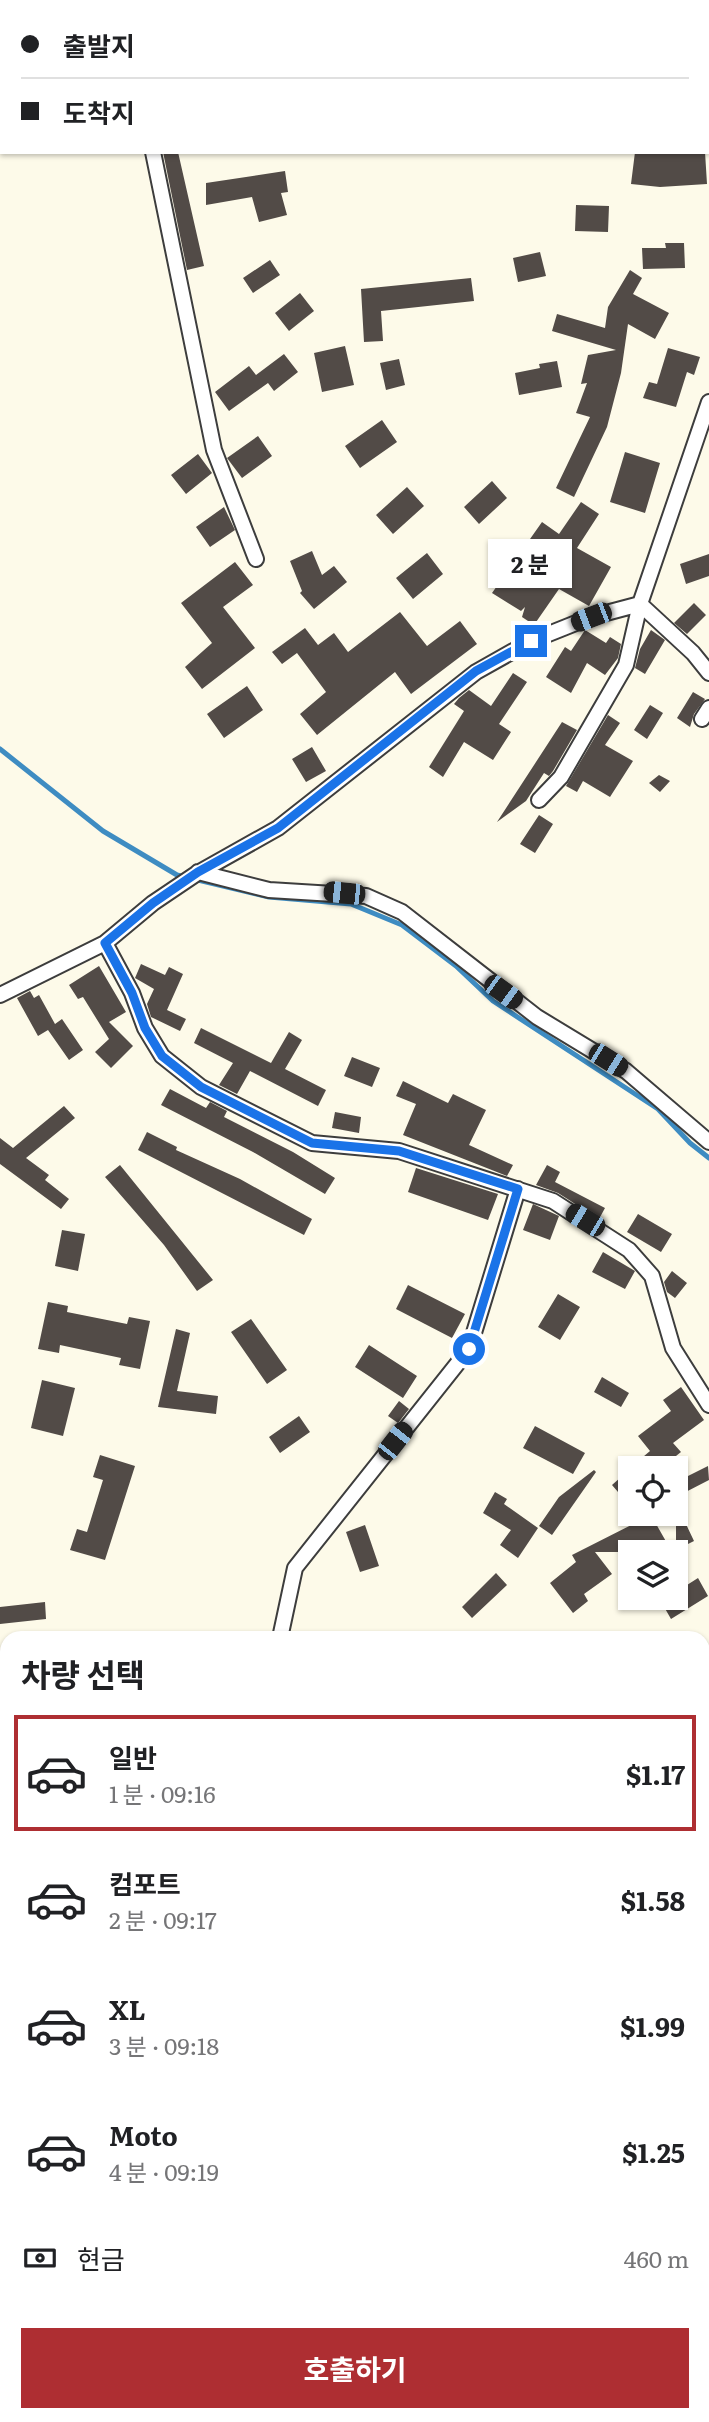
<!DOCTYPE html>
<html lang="ko">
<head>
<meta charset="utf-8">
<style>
	body { margin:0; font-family:Literata,"Noto Sans KR",serif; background:#f2f2f2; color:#202124; height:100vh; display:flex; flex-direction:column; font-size:26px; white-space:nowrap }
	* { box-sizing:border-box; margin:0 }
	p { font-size:23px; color:#757577 }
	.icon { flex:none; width:38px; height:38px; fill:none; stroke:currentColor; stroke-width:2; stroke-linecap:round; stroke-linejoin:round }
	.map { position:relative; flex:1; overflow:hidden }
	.side { position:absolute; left:0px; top:1631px; width:710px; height:791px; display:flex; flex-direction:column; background:#fff; border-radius:21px 21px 0 0; box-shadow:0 2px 5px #0004 }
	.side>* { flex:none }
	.hud { position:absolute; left:0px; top:0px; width:710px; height:154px; box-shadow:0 2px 5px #0004; display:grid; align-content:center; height:154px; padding:0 21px; background:#fff }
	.controls { position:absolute; left:618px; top:1456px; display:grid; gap:14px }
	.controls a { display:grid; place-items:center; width:70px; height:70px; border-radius:0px; background:#fff; box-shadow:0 2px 5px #0004; font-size:35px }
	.end { position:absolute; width:32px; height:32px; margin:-16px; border:9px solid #1a73e8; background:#fff; box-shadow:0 0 0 4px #fff }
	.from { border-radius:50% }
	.bubble { position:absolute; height:49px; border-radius:0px; background:#fff; box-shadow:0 2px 5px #0004; font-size:23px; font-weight:700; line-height:49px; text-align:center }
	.car { position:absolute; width:21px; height:42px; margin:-21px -10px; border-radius:9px; box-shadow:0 0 5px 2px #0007; background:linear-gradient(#222 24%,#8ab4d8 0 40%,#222 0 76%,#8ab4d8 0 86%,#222 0) }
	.hud b { display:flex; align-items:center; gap:24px; height:66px; font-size:26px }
	.hud b+b { border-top:2px solid #e0e0e0 }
	.hud i { width:18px; height:18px; background:#202124 }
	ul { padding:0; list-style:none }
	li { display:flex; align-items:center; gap:21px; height:116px; margin:0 14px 10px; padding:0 7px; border:4px solid transparent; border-radius:0px }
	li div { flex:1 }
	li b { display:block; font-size:26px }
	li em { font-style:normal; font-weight:700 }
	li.selected { border-color:#ae2e32 }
	li>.icon { width:63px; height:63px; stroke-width:1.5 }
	h2 { padding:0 21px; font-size:32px; line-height:84px }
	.pay { display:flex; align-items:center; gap:18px; height:77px; padding:0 21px; font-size:26px }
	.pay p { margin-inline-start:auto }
	.cta { display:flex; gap:14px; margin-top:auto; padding:14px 21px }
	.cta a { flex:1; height:80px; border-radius:0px; background:#ae2e32; color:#fff; font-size:28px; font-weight:700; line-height:80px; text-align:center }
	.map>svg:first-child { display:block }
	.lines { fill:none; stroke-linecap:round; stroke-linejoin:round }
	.stream { stroke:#3e8cc2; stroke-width:5 }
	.building { fill:#524b47 }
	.street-casing { stroke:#3d3d3d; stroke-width:18 }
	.street { stroke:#fff; stroke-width:14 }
	.route { stroke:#1a73e8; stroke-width:9 }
</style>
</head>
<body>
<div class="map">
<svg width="709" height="2422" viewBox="0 0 709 2422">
	<rect width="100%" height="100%" fill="#fdfae9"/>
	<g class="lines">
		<path class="stream" d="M0 749 103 831 177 875 269 897 351 904 402 925 456 966 493 1001 658 1109 690 1143 709 1158"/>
	</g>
	<path class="building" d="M163 152H178L204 266 187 270Z
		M635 152H705L707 184 660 187 631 184Z
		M285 171 288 192 281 193 287 215 259 222 252 197 206 205V183Z
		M576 205 609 206 608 232 575 231Z
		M665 243H684L685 268 643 269 642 248H666Z
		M540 252 546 276 518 282 513 258Z
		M270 260 280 275 253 293 243 278Z
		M630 270 642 278 633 294 669 313 655 339 628 324 621 373 607 427 574 497 556 488 590 417 576 413 587 383 581 384 588 355 616 350 552 331 557 314 605 328 608 307Z
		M471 278 474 301 381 311 383 341 364 342 361 289Z
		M300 293 314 311 289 331 275 313Z
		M345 346 354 385 322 392 314 353Z
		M668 348 700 357 694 375 687 372 676 407 643 398 649 382 657 384Z
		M284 354 298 372 274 391 268 383 229 411 215 392 249 366 256 375Z
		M399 359 405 385 386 390 380 363Z
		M557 361 562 387 519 395 515 373 540 368 539 364Z
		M382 420 397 442 360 468 345 446Z
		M258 436 272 456 242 478 227 458Z
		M625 452 660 463 645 513 610 502Z
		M198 454 212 473 186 494 171 475Z
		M492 481 507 498 479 524 464 507Z
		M407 487 424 506 393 534 376 515Z
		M581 502 599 514 577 548 611 567 589 606 559 589 534 625 522 617 525 607 521 611 492 593 542 522 559 534Z
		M224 507 235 530 210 547 196 527Z
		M312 551 322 575 334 566 347 582 314 609 300 593 302 591 290 561Z
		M427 553 443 574 413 599 396 578Z
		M709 554V576L686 584 680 564Z
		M235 562 253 585 223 607 255 648 202 689 185 667 212 643 181 603Z
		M694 603 706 615 687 634 674 623Z
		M400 612 427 646 460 621 477 644 411 694 395 672 317 735 300 714 326 692 297 653 282 664 272 652 305 628 318 645 334 633 348 652Z
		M585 630 606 643 610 637 621 644 618 658 605 675 587 663 571 693 546 677 565 647 571 651Z
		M651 630 665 640 645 674 635 668 640 649Z
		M513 673 527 682 499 724 511 732 493 760 464 742 443 777 429 767 464 711 454 704 459 698 469 690 491 706Z
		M247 686 263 710 224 738 207 714Z
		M693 692 705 699 694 714 690 727 677 718Z
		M650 705 663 713 647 739 634 730Z
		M608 715 620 723 605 745 633 761 610 797 583 781 577 792 566 786Z
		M562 722 577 730 553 771 549 776 544 773 526 801 497 822Z
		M312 747 326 771 306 782 292 759Z
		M659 775 670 781 660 792 649 783Z
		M539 815 553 824 535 853 520 844Z
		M141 964 165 975 169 967 183 974 167 1010 186 1019 180 1031 151 1017 147 1004 154 989 135 978Z
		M99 966 126 1012 109 1022 133 1046 111 1068 95 1052 109 1039 83 997 78 999 69 985Z
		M30 991 34 998 39 995 55 1024 62 1019 83 1050 69 1060 48 1030 38 1036 17 998Z
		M201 1028 271 1063 289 1032 302 1040 285 1069 326 1090 318 1106 250 1071 237 1094 219 1085 233 1063 194 1043Z
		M352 1057 380 1068 372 1087 344 1076Z
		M403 1081 448 1103 453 1094 486 1110 469 1145 513 1165 507 1176 403 1135 416 1104 396 1096Z
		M170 1089 206 1108 210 1102 227 1111 224 1117 293 1152 335 1178 325 1194 253 1152 161 1105Z
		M64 1106 75 1118 26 1158 49 1175 45 1180 69 1199 61 1209 0 1164V1138L13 1148Z
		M335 1112 361 1117 359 1133 332 1128Z
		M147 1132 177 1147 176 1150 240 1179 312 1219 304 1235 138 1150Z
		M120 1165 213 1280 197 1291 164 1245 105 1177Z
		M547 1165 560 1172 555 1182 605 1208 599 1219 558 1193 536 1185Z
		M416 1168 498 1194 488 1220 408 1192Z
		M533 1204 559 1216 550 1240 523 1230Z
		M638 1214 672 1234 661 1252 627 1232Z
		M62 1230 85 1234 78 1271 55 1266Z
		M603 1252 635 1271 625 1289 592 1272Z
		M672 1271 687 1283 675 1298 667 1292 664 1282Z
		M408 1285 465 1314 452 1338 396 1309Z
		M558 1294 580 1307 560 1340 538 1327Z
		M48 1302 68 1306 67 1312 127 1324 129 1317 150 1321 140 1369 119 1365 121 1358 60 1345 59 1353 38 1349Z
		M251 1319 287 1370 267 1384 231 1332Z
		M176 1329 190 1333 177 1391 218 1396 216 1414 158 1407Z
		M369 1345 417 1376 403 1398 355 1367Z
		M602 1377 629 1393 621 1407 594 1392Z
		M42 1380 75 1388 63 1436 31 1428Z
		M681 1387 704 1420 673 1443 681 1452 661 1468H630L650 1451 638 1436 671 1411 663 1400Z
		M399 1401 409 1409 398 1423 388 1416Z
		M299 1416 310 1432 280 1453 269 1437Z
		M535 1426 585 1453 573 1474 523 1448Z
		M100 1455 135 1466 105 1560 70 1550 77 1529 87 1532 103 1480 93 1477Z
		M708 1466 709 1480 676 1497V1482Z
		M630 1469V1506L612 1485Z
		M594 1470 596 1472 552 1535 539 1526 559 1497Z
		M495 1492 507 1499 504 1504 538 1528 518 1558 500 1545 511 1530 483 1513Z
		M676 1503 694 1541 676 1550Z
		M651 1515 672 1552H595L612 1574 584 1594 588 1601 573 1613 550 1583 576 1562 572 1555Z
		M365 1525 379 1566 360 1572 346 1532Z
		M496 1573 507 1585 472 1618 462 1607Z
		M698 1578 708 1596 671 1619 659 1598H676V1592Z
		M45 1602 46 1619 0 1624V1607Z"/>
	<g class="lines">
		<g class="street-casing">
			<path id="street" d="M122 0 123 2
				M153 152 214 450 256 559
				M702 719 709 708
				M539 800 561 777 626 665 640 604 693 653 709 673
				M198 872 269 890 366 896 402 912 537 1017 626 1071 709 1142
				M105 943 132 993 145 1028 162 1056 201 1087 312 1143 399 1151 553 1201 629 1250 652 1276 673 1348 709 1405
				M0 995 105 943 153 903 196 874 278 828 476 672 531 641 591 617 640 604 709 402
				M280 1638 295 1568 469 1349 518 1189
				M704 1934 709 1924
				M0 2067 7 2045"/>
		</g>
		<use href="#street" class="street"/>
	</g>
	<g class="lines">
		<path class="route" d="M469 1349 518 1189 399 1151 312 1143 201 1087 162 1056 145 1028 132 993 105 943 153 903 198 872 278 828 476 671 531 641"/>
	</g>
</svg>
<div class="controls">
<a><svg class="icon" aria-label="locate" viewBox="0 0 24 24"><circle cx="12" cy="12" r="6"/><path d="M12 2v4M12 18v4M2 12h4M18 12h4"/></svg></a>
<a><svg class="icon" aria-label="layers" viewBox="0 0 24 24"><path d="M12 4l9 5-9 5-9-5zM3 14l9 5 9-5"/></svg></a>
</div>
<i class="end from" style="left:469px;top:1349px"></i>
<i class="end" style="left:531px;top:641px"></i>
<div class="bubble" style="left:488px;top:539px;width:84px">2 분</div>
<i class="car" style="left:591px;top:617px;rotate:249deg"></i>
<i class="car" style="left:344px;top:893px;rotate:276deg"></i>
<i class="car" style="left:503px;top:992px;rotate:126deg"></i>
<i class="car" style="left:608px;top:1060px;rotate:122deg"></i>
<i class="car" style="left:585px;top:1220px;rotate:301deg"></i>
<i class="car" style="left:395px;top:1441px;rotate:38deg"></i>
<div class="hud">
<b><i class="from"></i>출발지</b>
<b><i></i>도착지</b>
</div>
<section class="side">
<h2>차량 선택</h2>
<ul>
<li class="selected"><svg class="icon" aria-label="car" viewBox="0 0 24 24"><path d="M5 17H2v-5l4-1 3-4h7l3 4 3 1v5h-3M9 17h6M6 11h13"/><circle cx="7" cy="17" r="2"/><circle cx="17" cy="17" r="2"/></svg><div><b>일반</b><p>1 분 · 09:16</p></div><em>$1.17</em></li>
<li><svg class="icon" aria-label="car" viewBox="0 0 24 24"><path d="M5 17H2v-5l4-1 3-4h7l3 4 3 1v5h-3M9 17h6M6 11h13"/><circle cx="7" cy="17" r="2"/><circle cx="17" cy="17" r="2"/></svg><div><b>컴포트</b><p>2 분 · 09:17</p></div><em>$1.58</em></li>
<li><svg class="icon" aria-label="car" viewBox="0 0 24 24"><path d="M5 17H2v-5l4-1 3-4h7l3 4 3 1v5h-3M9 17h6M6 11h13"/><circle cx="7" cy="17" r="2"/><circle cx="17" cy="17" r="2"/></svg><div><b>XL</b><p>3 분 · 09:18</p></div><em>$1.99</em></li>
<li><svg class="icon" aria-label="car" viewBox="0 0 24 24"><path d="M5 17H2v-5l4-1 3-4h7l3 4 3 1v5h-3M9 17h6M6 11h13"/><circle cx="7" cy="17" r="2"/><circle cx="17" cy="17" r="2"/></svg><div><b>Moto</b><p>4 분 · 09:19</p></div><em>$1.25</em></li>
</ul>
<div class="pay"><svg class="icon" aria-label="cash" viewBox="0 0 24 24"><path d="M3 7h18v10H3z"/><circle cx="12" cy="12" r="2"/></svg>현금<p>460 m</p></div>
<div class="cta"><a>호출하기</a></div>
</section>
</div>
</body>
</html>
